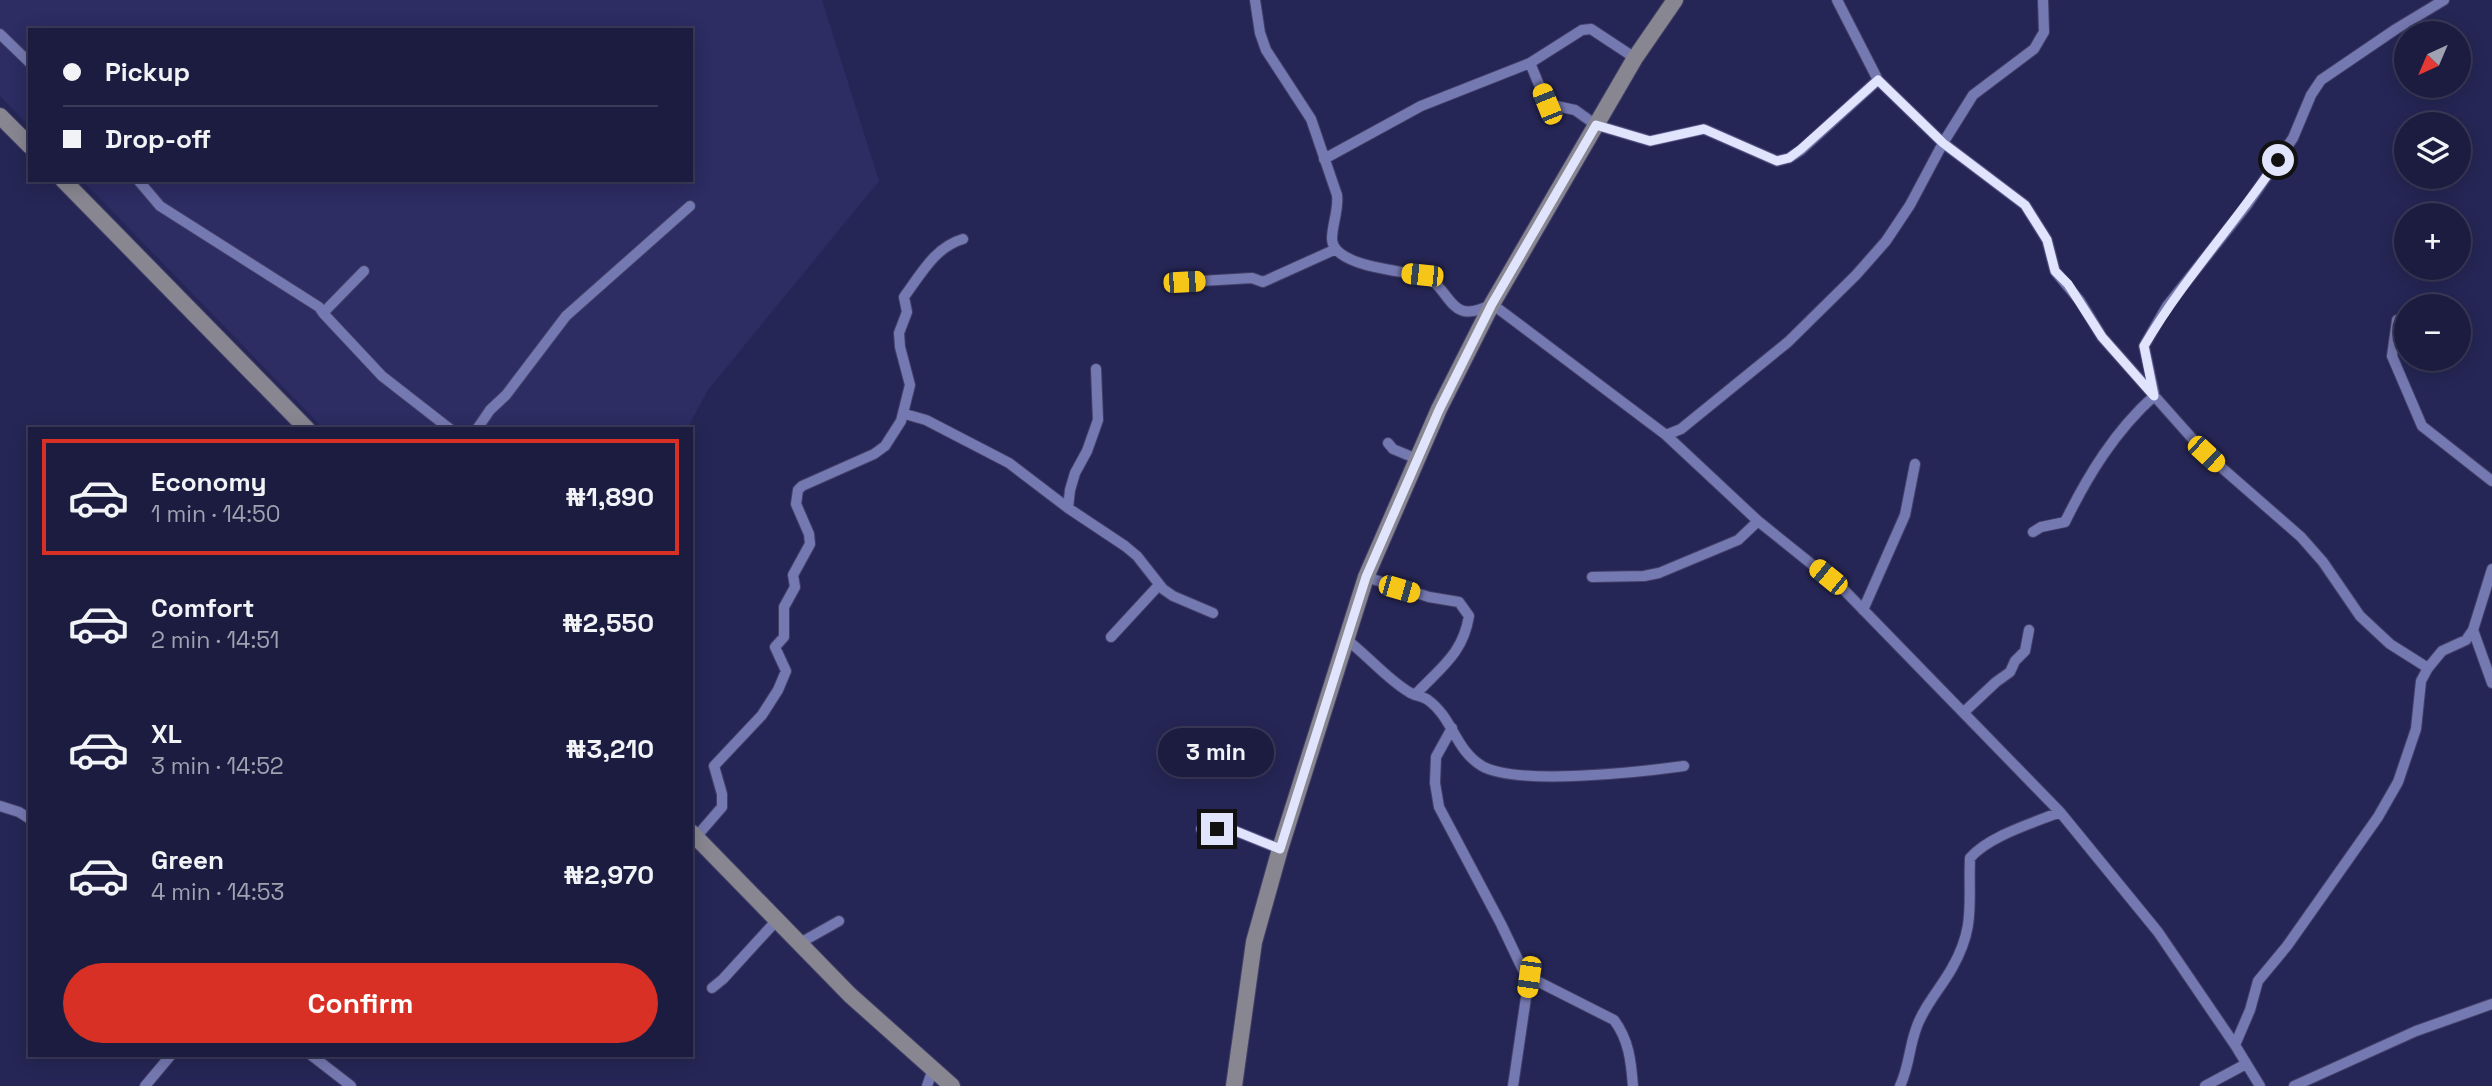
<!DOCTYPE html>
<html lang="en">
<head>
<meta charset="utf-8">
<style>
	body { margin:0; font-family:"Space Grotesk",sans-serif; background:#252547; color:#f1f3f6; height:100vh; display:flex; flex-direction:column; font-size:26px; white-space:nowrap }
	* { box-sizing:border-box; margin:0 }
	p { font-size:23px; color:#a0a1b1 }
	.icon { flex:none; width:38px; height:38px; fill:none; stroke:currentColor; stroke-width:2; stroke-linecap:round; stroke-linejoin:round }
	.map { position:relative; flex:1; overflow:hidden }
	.side { position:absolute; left:28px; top:427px; width:665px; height:630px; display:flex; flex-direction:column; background:#1c1c40; border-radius:0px; box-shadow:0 4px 18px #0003,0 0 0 2px #3a3a59 }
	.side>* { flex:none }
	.top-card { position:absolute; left:28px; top:28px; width:665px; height:154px; border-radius:0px; box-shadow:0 4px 18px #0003,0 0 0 2px #3a3a59; display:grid; align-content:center; height:154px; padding:0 35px; background:#1c1c40 }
	.needle { width:46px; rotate:224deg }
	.controls { position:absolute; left:2394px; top:21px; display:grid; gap:14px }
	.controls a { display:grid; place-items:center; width:77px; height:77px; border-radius:50%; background:#1c1c40; box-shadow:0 4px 18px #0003,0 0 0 2px #3a3a59; font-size:35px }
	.end { position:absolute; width:32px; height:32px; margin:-16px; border:9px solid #e1e4fd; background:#111; box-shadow:0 0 0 4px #111 }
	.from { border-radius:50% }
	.bubble { position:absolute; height:49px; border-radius:24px; background:#1c1c40; box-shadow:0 4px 18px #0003,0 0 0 2px #3a3a59; font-size:23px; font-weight:600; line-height:49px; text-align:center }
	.car { position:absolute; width:21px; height:42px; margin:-21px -10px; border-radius:9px; box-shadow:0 0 5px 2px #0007; background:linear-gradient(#f5c518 24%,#345 0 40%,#f5c518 0 76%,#345 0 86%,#f5c518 0) }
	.top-card b { display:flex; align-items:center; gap:24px; height:66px; font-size:26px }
	.top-card b+b { border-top:2px solid #3a3a59 }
	.top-card i { width:18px; height:18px; background:#f1f3f6 }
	ul { padding:12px 0 0; list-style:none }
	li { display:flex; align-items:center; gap:21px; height:116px; margin:0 14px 10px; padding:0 21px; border:4px solid transparent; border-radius:0px }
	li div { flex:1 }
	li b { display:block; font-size:26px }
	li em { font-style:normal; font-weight:600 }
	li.selected { border-color:#d93025 }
	li>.icon { width:63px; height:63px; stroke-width:1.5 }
	.action { display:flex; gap:14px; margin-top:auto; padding:14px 35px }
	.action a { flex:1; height:80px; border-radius:42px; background:#d93025; color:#fff; font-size:28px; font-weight:600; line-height:80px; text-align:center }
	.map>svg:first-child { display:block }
	.built { fill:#2d2c63 }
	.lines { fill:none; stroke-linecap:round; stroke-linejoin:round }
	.street-casing { stroke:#434069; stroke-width:12 }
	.secondary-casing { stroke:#434069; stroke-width:18 }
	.street { stroke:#7579b1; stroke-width:10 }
	.secondary { stroke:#888791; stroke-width:16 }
	.route { stroke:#e1e4fd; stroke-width:9 }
</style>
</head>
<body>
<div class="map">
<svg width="2492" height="1086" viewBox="0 0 2492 1086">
	<rect width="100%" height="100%" fill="#262656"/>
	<path class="built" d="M0 0H822L879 181 708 390 687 429H324L82 180H691V30H30V127L0 96Z"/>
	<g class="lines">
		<g class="street-casing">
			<path id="street" d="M1255 0 1260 33 1266 50 1311 119 1337 195C1339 210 1332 224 1332 239 1333 268 1408 271 1429 277 1454 298 1452 325 1492 304L1666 435 1758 521 1845 591 2060 812 2158 932 2235 1045 2260 1086
				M1837 0 1878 80 1943 143 2025 205 2047 240 2055 271 2080 301 2102 337 2206 454 2301 537 2323 562 2360 616 2390 644 2428 668
				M0 34 30 63
				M1530 63 1582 30 1591 29 1635 58
				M1324 159 1421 106 1530 63 1547 104 1575 110 1596 125 1650 141 1704 129 1777 161 1789 158 1801 150 1878 80
				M138 180 160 206 319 307 323 313
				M364 271 323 313 382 376 450 429
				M1184 282 1252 278 1263 282 1336 249
				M2397 320 2392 356 2422 426 2492 481
				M2154 393 2144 346 2167 306 2247 205 2293 138 2311 95 2321 80 2396 29 2444 0
				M905 414 926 420 1009 463 1068 508 1125 546 1137 556 1163 589 1173 596 1213 613
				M477 429 490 410 506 395 566 316 690 206
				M1666 435 1681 429 1788 342 1856 275 1886 241 1910 205 1943 143 1973 95 2034 49 2044 32 2043 0
				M1388 443 1393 449 1417 459
				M1068 508 1070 490 1075 473 1087 451 1098 420 1096 369
				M2033 532 2041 527 2065 522C2088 475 2115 431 2154 396
				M1366 577 1429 597 1459 602 1469 616C1463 654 1440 668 1415 695
				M1592 577 1644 576 1659 573 1738 540 1758 521
				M1863 610 1905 515 1915 464
				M2473 630 2492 683
				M1111 637 1159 585
				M1347 640C1367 655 1388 680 1409 692 1415 696 1423 696 1428 700 1453 718 1455 750 1482 766 1517 786 1640 772 1684 766
				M1964 712 1996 682 2010 672 2015 661 2025 651 2029 630
				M1452 728 1436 757 1435 783 1439 807 1501 924 1522 968 1529 977 1614 1020C1629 1040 1631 1061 1633 1086
				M0 806 19 812 30 819
				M1201 829 1233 830 1280 849
				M696 837 722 807V794L714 766 762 715 778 690 786 671 775 647 784 637V607L795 587 793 575 810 544 809 534 796 504 798 490 802 486 874 454 885 446 901 421 910 385 900 347 899 333 907 312 904 297C921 274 935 247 963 239
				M800 943 839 921
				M712 988 723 979 777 920
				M2235 1045 2250 1010 2258 981 2287 946 2378 817 2398 782 2416 729 2421 681 2428 668 2442 651 2466 640 2473 630 2492 569
				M311 1055 351 1086
				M145 1086 171 1055
				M927 1086 933 1069
				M1513 1086 1529 977
				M1900 1086C1909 1067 1909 1048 1916 1029 1923 1007 1941 988 1952 968 1976 926 1968 903 1970 858 1989 836 2033 823 2060 812
				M2205 1086 2246 1064
				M2294 1086 2416 1031 2492 1004"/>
		</g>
		<g class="secondary-casing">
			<path id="secondary" d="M0 116 30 146
				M63 180 307 429
				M691 832 850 995 952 1086
				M1234 1086 1254 942 1280 849 1366 577 1439 409 1492 304 1635 58 1675 0"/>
		</g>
		<use href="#street" class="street"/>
		<use href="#secondary" class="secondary"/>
	</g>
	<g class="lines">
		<path class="route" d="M1217 829 1233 830 1280 849 1366 577 1439 410 1492 304 1596 125 1650 141 1704 129 1777 161 1789 158 1801 149 1878 80 1943 143 2025 205 2047 240 2055 271 2068 284 2102 337 2154 396 2144 346C2183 280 2235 223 2278 160"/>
	</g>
</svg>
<div class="controls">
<a><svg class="needle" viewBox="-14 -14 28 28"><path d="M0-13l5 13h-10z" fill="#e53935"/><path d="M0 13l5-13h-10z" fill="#a0a1b1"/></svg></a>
<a><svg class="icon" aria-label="layers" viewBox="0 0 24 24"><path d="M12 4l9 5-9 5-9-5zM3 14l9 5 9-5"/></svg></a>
<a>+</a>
<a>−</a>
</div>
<i class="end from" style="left:2278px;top:160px"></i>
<i class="end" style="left:1217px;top:829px"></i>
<div class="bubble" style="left:1158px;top:728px;width:116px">3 min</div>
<i class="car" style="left:1547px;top:104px;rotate:338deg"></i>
<i class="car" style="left:1422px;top:275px;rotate:276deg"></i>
<i class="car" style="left:1184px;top:282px;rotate:87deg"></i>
<i class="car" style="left:2206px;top:454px;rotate:133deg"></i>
<i class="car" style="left:1828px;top:577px;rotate:309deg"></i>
<i class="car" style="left:1399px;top:589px;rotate:106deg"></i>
<i class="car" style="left:1529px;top:977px;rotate:188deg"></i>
<div class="top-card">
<b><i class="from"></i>Pickup</b>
<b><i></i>Drop-off</b>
</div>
<section class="side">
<ul>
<li class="selected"><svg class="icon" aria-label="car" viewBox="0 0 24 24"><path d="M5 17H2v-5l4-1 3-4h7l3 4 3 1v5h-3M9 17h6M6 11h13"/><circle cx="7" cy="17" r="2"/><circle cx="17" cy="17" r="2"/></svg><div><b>Economy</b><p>1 min · 14:50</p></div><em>₦1,890</em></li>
<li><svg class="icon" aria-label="car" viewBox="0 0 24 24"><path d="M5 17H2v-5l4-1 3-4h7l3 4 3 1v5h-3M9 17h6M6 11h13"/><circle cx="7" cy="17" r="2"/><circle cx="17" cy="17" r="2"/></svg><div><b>Comfort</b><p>2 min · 14:51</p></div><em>₦2,550</em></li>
<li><svg class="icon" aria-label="car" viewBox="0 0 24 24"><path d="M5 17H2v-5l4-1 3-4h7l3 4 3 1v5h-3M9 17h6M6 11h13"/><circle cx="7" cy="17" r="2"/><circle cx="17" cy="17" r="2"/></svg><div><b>XL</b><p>3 min · 14:52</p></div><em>₦3,210</em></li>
<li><svg class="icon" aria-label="car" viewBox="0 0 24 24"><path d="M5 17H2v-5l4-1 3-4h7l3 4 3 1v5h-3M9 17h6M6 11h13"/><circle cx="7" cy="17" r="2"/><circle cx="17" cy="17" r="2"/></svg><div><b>Green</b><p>4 min · 14:53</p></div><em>₦2,970</em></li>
</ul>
<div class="action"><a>Confirm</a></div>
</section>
</div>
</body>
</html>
